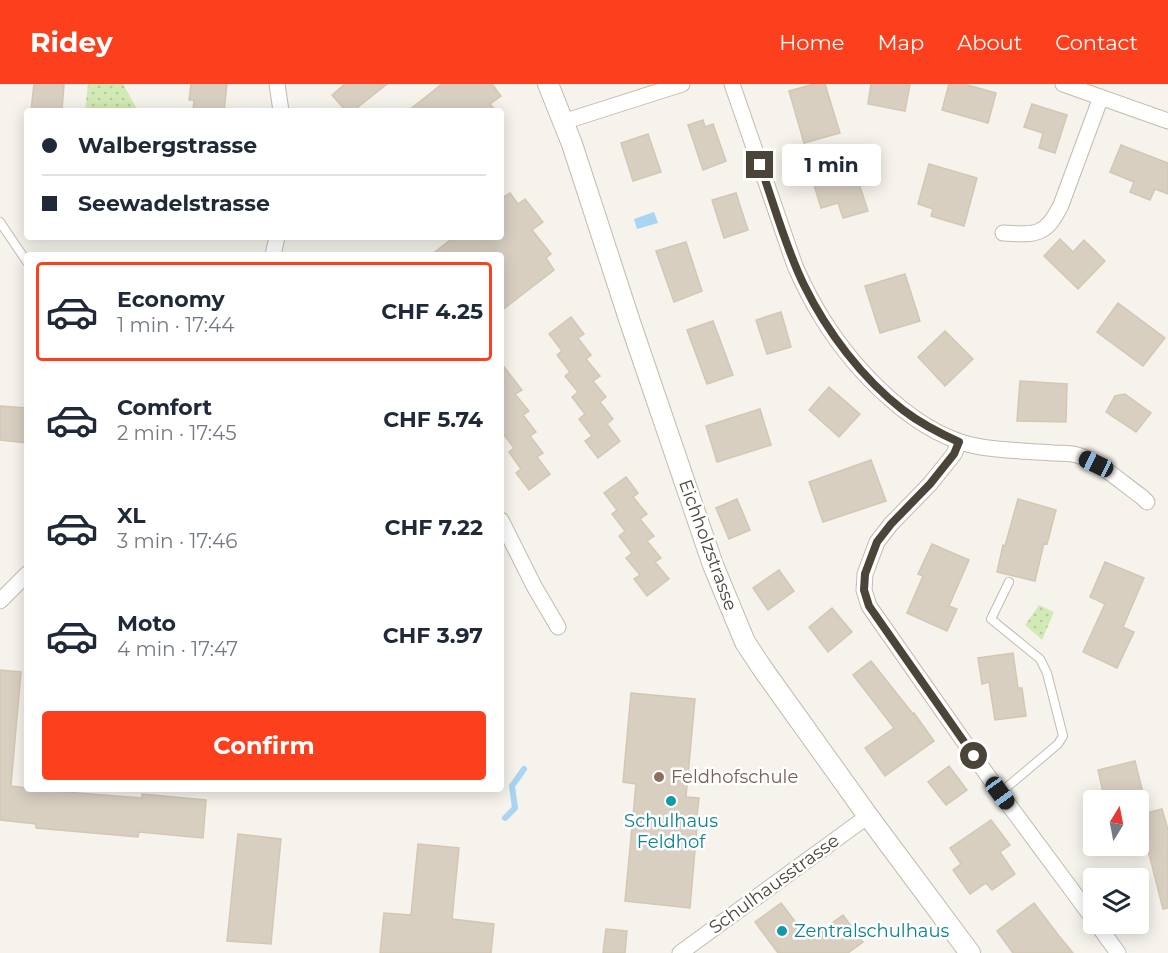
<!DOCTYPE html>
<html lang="en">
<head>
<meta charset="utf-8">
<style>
	body { margin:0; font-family:Montserrat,sans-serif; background:#f2f2f3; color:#1f2937; height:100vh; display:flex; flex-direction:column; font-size:22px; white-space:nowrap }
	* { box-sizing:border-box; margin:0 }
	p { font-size:20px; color:#747a83 }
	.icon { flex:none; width:33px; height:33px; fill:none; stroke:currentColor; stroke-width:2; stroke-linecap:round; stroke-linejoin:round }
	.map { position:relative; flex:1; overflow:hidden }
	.panel { position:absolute; left:24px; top:168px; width:480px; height:540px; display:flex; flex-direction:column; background:#fff; border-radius:6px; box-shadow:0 3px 15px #0003 }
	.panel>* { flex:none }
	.banner { position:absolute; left:24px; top:24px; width:480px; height:132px; border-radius:6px; box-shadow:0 3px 15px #0003; display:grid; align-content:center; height:132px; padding:0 18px; background:#fff }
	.needle { width:39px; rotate:10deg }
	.buttons { position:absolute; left:1083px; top:706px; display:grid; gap:12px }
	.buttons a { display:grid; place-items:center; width:66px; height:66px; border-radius:6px; background:#fff; box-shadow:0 3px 15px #0003; font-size:30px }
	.end { position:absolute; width:27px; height:27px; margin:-14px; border:8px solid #4b4439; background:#fff; box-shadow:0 0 0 3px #fff }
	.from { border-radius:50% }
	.bubble { position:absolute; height:42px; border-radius:6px; background:#fff; box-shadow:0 3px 15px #0003; font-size:20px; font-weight:700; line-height:42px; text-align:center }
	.car { position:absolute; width:18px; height:36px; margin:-18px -9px; border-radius:8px; box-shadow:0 0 4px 2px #0007; background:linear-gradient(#222 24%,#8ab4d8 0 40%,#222 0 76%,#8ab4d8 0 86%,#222 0) }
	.banner b { display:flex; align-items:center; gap:21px; height:57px; font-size:22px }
	.banner b+b { border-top:2px solid #e0e1e3 }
	.banner i { width:15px; height:15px; background:#1f2937 }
	ul { padding:10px 0 0; list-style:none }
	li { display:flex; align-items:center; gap:18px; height:99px; margin:0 12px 9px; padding:0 6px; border:3px solid transparent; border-radius:6px }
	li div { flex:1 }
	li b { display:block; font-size:22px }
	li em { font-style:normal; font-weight:700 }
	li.active { border-color:#fc3f1d }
	li>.icon { width:54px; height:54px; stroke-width:1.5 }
	.action { display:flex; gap:12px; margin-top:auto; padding:12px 18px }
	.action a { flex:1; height:69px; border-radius:6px; background:#fc3f1d; color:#fff; font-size:24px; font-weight:700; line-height:69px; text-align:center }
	header { display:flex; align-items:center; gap:36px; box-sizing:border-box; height:84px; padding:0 30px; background:#fc3f1d; color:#fff }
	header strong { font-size:28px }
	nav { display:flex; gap:33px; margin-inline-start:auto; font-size:21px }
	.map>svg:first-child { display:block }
	.grass { fill:url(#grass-dots) }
	.water { fill:#a9d4f2 }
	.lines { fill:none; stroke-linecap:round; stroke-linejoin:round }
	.stream { stroke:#a9d4f2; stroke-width:6 }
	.building { fill:#d8cfc1; stroke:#d3c7b4; stroke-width:1.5 }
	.service-casing { stroke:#c2bbae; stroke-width:10 }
	.minor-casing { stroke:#c2bbae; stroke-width:17 }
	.tertiary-casing { stroke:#c2bbae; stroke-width:22 }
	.service { stroke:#fff; stroke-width:8 }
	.minor { stroke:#fff; stroke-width:15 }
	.tertiary { stroke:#fff; stroke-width:20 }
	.route { stroke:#4b4439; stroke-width:8 }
	.education-dot { fill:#8d6e63; stroke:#fff; stroke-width:2 }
	.culture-dot { fill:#0f9aa8; stroke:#fff; stroke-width:2 }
	.labels { text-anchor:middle; stroke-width:5; stroke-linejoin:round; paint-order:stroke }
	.street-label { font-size:18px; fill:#4b4439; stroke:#fff }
	.education-label { font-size:18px; fill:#785e54; stroke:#fff; text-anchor:start }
	.culture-label { font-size:18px; fill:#0d838f; stroke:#fff }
</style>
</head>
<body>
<header>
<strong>Ridey</strong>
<nav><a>Home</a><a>Map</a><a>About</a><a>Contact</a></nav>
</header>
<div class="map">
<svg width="1168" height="869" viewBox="0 0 1168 869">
	<defs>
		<pattern id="grass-dots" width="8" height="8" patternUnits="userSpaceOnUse" patternTransform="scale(1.5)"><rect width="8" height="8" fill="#d2eab5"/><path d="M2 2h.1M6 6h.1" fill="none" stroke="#b6ca9c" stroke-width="1.8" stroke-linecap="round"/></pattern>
	</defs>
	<rect width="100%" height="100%" fill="#f6f3ec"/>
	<path class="grass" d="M88 0H123L138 27H85Z
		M1039 521 1054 528 1042 556 1025 541Z"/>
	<path class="water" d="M654 128 658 139 637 145 634 135Z"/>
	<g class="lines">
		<path class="stream" d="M505 734 515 724 512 702 524 685"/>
	</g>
	<path class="building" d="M34 0H64L62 27H31Z
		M191 0H227L224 27H193L194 16H189Z
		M345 0H387L353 27H346L332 11Z
		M442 0H492L501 12 490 20 496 27H408Z
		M814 0H825L840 49 804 59 789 7Z
		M871 0H910L905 27 868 20Z
		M949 0H964L996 9 988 39 942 26Z
		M1032 20 1067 31 1055 69 1039 64 1043 49 1024 43Z
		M703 36 705 43 713 40 726 77 703 86 688 41Z
		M648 50 661 88 633 97 621 59Z
		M1121 61 1168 79V110L1155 105 1150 116 1130 108 1134 98 1110 88Z
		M929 80 977 94 964 142 931 132 933 125 918 120Z
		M853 81 868 127 843 134 838 119 821 124 812 94Z
		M510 109 518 120 525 115 543 138 532 146 551 170 546 174 554 186 501 227V171H431L454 153H501V115Z
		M736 109 748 146 724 154 712 116Z
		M1060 155 1073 168 1084 156 1105 177 1078 205 1044 172Z
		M686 158 702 207 674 218 656 167Z
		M905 190 920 237 880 249 865 202Z
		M1118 219 1165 254 1143 282 1097 248Z
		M781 228 791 263 767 270 756 236Z
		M571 233 584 250 578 254 591 271 586 275 600 292 593 297 606 313 600 318 613 335 607 340 620 357 598 374 585 357 592 352 579 335 585 330 572 313 578 308 565 292 570 288 557 271 562 267 549 250Z
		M713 237 733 291 707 300 687 246Z
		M945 247 973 275 945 302 918 273Z
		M501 279 522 306 515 310 529 327 523 331 536 348 530 352 543 369 537 373 550 390 529 406 516 389 521 385 509 368 514 364 501 347Z
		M1020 297 1067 300 1066 338 1017 337Z
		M829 303 860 330 839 353 809 326Z
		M1125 310 1151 329 1136 348 1106 328 1115 312Z
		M0 322 27 324V359L0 356Z
		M760 325 771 361 717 378 706 342Z
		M871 376 886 417 823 438 809 398Z
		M626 393 638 409 633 413 647 430 640 435 654 452 647 457 661 474 655 478 669 495 647 512 634 495 640 491 626 474 632 469 619 452 625 447 612 430 617 426 604 409Z
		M737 415 750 446 729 455 716 424Z
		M1018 415 1056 426 1047 460 1044 459 1035 497 997 488 1003 461 1005 462Z
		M932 460 969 476 949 522 957 525 947 547 907 529 923 492 918 490Z
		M1105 478 1144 494 1123 543 1134 548 1117 584 1083 568 1105 520 1090 513Z
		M779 486 794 507 768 526 753 504Z
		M832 524 852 548 828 568 809 543Z
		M1013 569 1018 604H1022L1026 632 995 636 989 598 982 600 978 574Z
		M871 577 913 630 914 629 934 657 885 692 865 664 894 644 853 591Z
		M0 586 21 588 11 702 27 704V705L142 714V710L206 716 203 754 139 748 138 753 36 744V740L0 736Z
		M631 609 695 615 686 713 699 714 697 731H698L690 824 625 817 636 700 623 698Z
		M1135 677 1145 717H1105L1098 686Z
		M949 682 967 706 946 721 928 698Z
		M1162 725 1168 746V824L1163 825 1148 766 1138 769V731Z
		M991 736 1010 761 1000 768 1015 790 992 806 986 799 970 810 953 786 961 780 950 764Z
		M238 750 281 755 271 860 227 857Z
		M418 760 459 764 452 835 494 840 491 869H380L384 829 411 831Z
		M781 819 809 856 843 831 863 858 848 869H778L755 838Z
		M1034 819 1059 852 1073 869H1013L997 847Z
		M606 845 627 847 625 869H603Z"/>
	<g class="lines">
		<g class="service-casing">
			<path id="service" d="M0 138 27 178
				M1000 709 1058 660 1063 652 1047 589 1040 575 991 535 1009 498"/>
		</g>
		<g class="minor-casing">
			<path id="minor" d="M277 0 281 27
				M732 0 795 182C803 200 812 218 822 234 855 287 917 353 981 363 1005 367 1030 367 1054 369 1061 369 1070 369 1077 371 1099 377 1122 399 1142 413L1147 418
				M1063 0 1168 37
				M563 38 682 0
				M1003 149C1036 151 1046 152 1061 121L1101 13
				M273 171 277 153
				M959 358 954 370 930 400 891 440 877 458 865 490 864 506 869 522 1000 709 1094 836
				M501 436 534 502 558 543
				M0 517 27 490
				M1097 840 1118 869
				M680 869 868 732"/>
		</g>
		<g class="tertiary-casing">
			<path id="tertiary" d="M548 0 572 60 630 238 713 481 745 558 762 584 868 732 970 869"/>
		</g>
		<use href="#service" class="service"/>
		<use href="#minor" class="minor"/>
		<use href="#tertiary" class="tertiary"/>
	</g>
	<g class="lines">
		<path class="route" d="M760 81C774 120 786 165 804 201 827 248 862 294 903 326 920 339 939 349 959 358L954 370 930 400 891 440 877 458 865 490 864 506 869 522 974 672"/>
	</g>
	<circle class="education-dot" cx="659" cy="693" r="6"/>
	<g class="culture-dot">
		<circle cx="671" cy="717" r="6"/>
		<circle cx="782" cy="847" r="6"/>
	</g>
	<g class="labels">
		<g class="street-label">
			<text transform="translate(708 461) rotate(70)" y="6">Eichholzstrasse</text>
			<text transform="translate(774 800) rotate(-36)" y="6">Schulhausstrasse</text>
		</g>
		<g class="education-label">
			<text x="671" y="699">Feldhofschule</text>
		</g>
		<g class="culture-label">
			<text x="671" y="743">Schulhaus<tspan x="671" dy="21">Feldhof</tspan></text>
			<text x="794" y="853" text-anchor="start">Zentralschulhaus</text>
		</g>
	</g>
</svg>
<div class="buttons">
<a><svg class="needle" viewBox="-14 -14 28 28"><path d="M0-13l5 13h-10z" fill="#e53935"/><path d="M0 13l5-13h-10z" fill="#747a83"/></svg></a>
<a><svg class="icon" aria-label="layers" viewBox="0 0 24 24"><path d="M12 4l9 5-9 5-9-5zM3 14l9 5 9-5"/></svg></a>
</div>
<i class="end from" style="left:974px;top:672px"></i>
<i class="end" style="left:760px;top:81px"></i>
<div class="bubble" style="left:782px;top:60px;width:99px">1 min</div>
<i class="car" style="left:1096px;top:380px;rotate:295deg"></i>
<i class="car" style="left:1000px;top:709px;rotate:144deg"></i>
<div class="banner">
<b><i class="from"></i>Walbergstrasse</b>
<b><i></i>Seewadelstrasse</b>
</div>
<section class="panel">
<ul>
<li class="active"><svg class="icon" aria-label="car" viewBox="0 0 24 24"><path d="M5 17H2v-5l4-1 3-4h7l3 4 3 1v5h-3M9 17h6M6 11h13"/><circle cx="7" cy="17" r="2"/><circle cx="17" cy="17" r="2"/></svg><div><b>Economy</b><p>1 min · 17:44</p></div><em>CHF 4.25</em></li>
<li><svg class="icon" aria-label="car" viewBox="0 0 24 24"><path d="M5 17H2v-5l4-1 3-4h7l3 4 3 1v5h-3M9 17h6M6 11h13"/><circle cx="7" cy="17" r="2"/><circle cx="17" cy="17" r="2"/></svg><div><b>Comfort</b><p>2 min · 17:45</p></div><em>CHF 5.74</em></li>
<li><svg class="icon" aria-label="car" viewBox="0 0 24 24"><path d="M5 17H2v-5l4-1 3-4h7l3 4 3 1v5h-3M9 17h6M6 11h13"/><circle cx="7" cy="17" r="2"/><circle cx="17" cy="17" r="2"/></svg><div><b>XL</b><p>3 min · 17:46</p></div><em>CHF 7.22</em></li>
<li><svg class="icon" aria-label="car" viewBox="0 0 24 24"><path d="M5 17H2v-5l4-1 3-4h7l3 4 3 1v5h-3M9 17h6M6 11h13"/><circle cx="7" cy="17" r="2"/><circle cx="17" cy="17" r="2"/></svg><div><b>Moto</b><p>4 min · 17:47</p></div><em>CHF 3.97</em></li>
</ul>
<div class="action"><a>Confirm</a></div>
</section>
</div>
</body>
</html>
